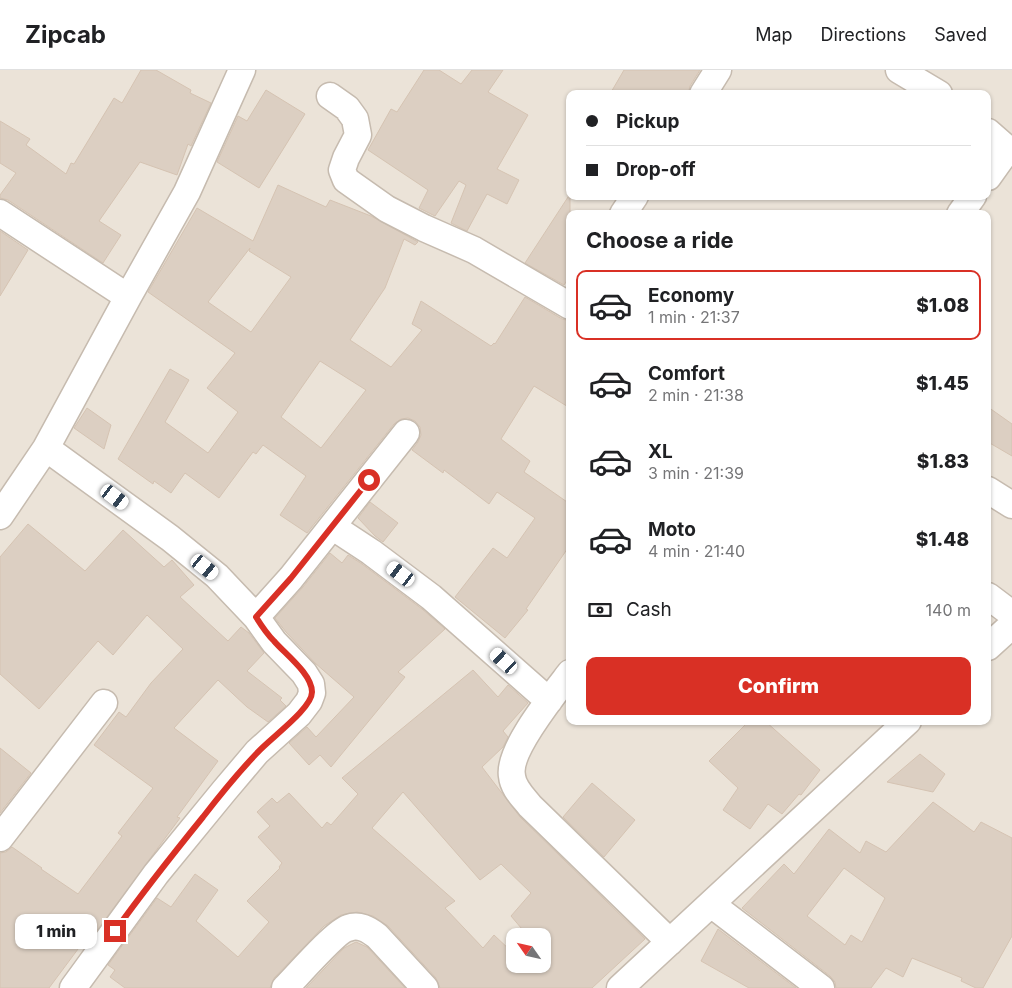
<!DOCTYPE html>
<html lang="en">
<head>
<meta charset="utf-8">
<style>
	body { margin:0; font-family:Inter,sans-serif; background:#f6f6f6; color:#202124; height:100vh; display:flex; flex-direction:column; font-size:19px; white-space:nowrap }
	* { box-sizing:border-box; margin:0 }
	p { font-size:16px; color:#757577 }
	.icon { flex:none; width:28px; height:28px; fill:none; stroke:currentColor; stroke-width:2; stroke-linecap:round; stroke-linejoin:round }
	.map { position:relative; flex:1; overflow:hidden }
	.details { position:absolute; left:566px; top:140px; width:425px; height:515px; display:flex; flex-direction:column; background:#fff; border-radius:10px; box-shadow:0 1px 4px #0004 }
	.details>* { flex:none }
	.top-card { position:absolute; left:566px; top:20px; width:425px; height:110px; border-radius:10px; box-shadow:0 1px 4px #0004; display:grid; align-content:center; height:110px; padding:0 20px; background:#fff }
	.needle { width:32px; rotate:304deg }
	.buttons { position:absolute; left:506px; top:858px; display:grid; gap:10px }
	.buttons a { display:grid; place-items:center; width:45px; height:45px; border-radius:10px; background:#fff; box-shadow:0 1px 4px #0004; font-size:25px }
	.end { position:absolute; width:22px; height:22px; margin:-11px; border:6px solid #d93025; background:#fff; box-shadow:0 0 0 2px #fff }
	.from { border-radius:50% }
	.bubble { position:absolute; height:35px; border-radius:10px; background:#fff; box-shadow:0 1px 4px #0004; font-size:16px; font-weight:800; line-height:35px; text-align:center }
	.car { position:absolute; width:15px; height:30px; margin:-15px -8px; border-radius:6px; box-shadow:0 0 4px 1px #0007; background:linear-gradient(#fff 24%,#345 0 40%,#fff 0 76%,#345 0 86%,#fff 0) }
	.top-card b { display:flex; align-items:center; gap:18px; height:48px; font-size:19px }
	.top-card b+b { border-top:1px solid #e0e0e0 }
	.top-card i { width:12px; height:12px; background:#202124 }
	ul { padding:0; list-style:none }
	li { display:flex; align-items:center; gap:15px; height:70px; margin:0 10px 8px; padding:0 10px; border:2px solid transparent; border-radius:10px }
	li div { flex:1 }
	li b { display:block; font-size:19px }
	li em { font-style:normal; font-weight:800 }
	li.selected { border-color:#d93025 }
	li>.icon { width:45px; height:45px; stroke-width:1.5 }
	h2 { padding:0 20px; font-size:22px; line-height:60px }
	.pay { display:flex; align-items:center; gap:12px; height:55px; padding:0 20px; font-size:19px }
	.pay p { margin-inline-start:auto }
	.action { display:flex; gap:10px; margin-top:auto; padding:10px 20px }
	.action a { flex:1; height:58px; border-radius:10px; background:#d93025; color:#fff; font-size:20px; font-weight:800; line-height:58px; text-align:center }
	header { display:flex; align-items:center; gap:30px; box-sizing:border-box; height:70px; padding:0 25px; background:#fff; border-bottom:1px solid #e0e0e0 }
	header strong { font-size:24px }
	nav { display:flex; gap:28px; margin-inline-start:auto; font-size:18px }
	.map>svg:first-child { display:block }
	.residential { fill:#ebe3d8; fill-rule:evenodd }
	.building { fill:#dccfc2; stroke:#d5c3b2; fill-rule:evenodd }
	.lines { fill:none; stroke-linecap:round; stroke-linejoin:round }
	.minor-casing { stroke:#c6bbaf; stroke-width:29 }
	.minor { stroke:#fff; stroke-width:26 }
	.route { stroke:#d93025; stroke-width:6 }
</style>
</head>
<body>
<header>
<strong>Zipcab</strong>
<nav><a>Map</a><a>Directions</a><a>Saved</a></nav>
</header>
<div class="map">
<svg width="1012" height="918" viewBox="0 0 1012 918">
	<rect width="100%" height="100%" fill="#f6f2eb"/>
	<path class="residential" d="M0 0H1012V918H0ZM570 24H988V126H570ZM570 144H988V651H570ZM515 866H542V894H515Z"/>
	<path class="building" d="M141 0H156L191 20 190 23 211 33 191 76 188 74 177 105 140 92 99 151 121 165 103 193 8 130 0 128V125L16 103 0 93V51L30 69 26 75 66 104 71 93 74 94 114 28 122 33Z
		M424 0H439L461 14 472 0H503L488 22 528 45 497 99 519 110 507 134 487 124 467 161 451 153 466 115 459 111 435 146 419 138 428 120 368 80 391 39 397 42Z
		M624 0H700L690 16 688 24H610Z
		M266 20 305 44 259 118 217 92 238 46 247 51Z
		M278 115 326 137 330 130 371 146 418 172 415 175 404 169 385 218 350 270 391 297 422 260 412 254 421 231 491 276 494 273 495 274 525 227 562 249 570 251V338L534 316 501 369 530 391 524 402 570 434V475L526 539 528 540 505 568 455 527 493 478 507 488 535 448 497 422 489 434 444 400 443 403 412 380 418 372 421 365 420 357 415 351 408 348 401 349 394 354 307 463 280 445 306 406 263 375 256 384 253 382 219 428 185 403 171 423 154 411 153 414 118 389 170 299 189 310 165 352 208 383 238 342 207 318 235 283 148 222 197 138 253 171ZM250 178 249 181 291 207 251 262 208 232ZM320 291 366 320 321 378 281 347Z
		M570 124V206L564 215 525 193Z
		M0 161 28 180 0 226Z
		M988 337 1012 354V386L988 372Z
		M87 338 111 355 104 379 74 358Z
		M370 432 398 453 383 472 375 466 358 448Z
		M28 454 85 501 123 460 164 497 172 490 194 515 180 527 228 571 241 557 249 563 264 583 247 601 282 628 280 630 286 636 268 652 247 637 218 610 174 658 218 691 177 747 180 748 84 878 81 875 49 918H0V783L6 782 12 777 42 798 41 799 78 824 122 766 118 763 153 718 94 675 119 642 126 647 151 613 183 579 147 545 113 585 98 571 39 639 0 604V487Z
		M330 483 342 493 348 485 362 494 422 539 445 559 398 602 405 607 331 697 320 685 309 695 289 673 307 657 316 667 354 627 315 593 286 562 275 548 303 517Z
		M473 600 498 627 508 615 528 633 503 661 508 667 503 677 482 697 520 747 645 869 592 918H440L436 908 388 856 373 846 357 842 341 845 324 856 274 908 270 918H125L110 907 115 900 108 895 157 828 171 837 195 804 218 820 196 851 238 887 269 852 247 831 280 798 279 797 282 793 258 767 270 756 257 742 272 728 277 733 289 723 322 758 327 752 331 755 358 724 342 708ZM403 722 480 810 501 794 531 823 511 846 527 865 526 866H542V894H515V877L511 881 494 865 483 878 445 838 455 831 372 758Z
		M749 651H765L820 700 801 725 799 724 782 744 768 734 750 759 723 740 738 718 709 691Z
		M0 678 31 703 0 743Z
		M920 684 945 704 933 722 887 712Z
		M592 713 635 750 604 787 563 747Z
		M933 732 974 762 981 752 1012 768V866L983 918H976L961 911 962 908 912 888 903 907 886 898 871 918H836L835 912 830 906 742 838 784 794 794 804 829 759 860 783 866 771 886 782ZM844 798 885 828 862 872 851 865 845 875 807 846Z
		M718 859 796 918H749L701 891Z
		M356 872 367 877 405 918H306L344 878Z"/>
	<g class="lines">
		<g class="minor-casing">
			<path id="minor" d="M899 0 939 24
				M703 24 718 0
				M330 26 347 38 355 49 358 65 346 88 342 100 346 110 387 139 424 158 474 180 570 236
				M988 62 1012 83
				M988 107 1008 79
				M0 143 128 227
				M623 144 635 126
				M960 144 973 126
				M46 378 170 468 217 506 256 547 274 572 304 603 311 614 312 623 309 631 299 644 257 682 224 721 156 804 73 918
				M988 420 1012 435
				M0 446 46 378 128 227 187 122 242 0
				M333 457 371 482 431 527 549 631
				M988 526 1012 544
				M256 547 291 508 406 363
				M988 577 1012 555
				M570 603C554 624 507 681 512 706 513 718 523 727 530 736L670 872
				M0 768 104 633
				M711 834 821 918
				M285 918C296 907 336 861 348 858 359 854 368 859 377 866L425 918
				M620 918 908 651"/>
		</g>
		<use href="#minor" class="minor"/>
	</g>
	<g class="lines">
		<path class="route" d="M115 861C143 822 173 784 203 747 220 725 238 703 257 683 269 669 312 639 312 622 312 604 285 584 274 571 267 564 261 555 256 547L291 508 369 410"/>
	</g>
</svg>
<div class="buttons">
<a><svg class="needle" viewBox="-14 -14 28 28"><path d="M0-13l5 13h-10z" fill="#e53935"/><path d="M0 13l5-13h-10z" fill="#757577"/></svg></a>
</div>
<i class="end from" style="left:369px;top:410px"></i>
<i class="end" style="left:115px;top:861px"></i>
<div class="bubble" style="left:15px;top:844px;width:82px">1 min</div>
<i class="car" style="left:115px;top:427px;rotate:127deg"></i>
<i class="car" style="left:205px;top:497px;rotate:129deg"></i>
<i class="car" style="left:401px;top:504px;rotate:307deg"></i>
<i class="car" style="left:504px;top:591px;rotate:312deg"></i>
<div class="top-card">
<b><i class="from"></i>Pickup</b>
<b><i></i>Drop-off</b>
</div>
<section class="details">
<h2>Choose a ride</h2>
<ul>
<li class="selected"><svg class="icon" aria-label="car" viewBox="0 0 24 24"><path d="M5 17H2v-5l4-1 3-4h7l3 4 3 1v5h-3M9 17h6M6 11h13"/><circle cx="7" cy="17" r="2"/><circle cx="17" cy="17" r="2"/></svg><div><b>Economy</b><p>1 min · 21:37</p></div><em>$1.08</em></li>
<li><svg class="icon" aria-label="car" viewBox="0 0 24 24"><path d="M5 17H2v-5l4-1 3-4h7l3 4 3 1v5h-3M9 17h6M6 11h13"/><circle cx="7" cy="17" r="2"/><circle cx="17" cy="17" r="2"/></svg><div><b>Comfort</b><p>2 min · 21:38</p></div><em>$1.45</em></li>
<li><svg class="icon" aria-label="car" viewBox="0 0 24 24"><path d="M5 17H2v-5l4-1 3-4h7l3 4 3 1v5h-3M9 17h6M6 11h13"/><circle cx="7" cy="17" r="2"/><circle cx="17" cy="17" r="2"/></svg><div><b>XL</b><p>3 min · 21:39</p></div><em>$1.83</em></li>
<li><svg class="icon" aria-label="car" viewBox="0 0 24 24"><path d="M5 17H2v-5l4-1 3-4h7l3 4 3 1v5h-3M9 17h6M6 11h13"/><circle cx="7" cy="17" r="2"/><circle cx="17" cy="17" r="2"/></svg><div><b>Moto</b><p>4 min · 21:40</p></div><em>$1.48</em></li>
</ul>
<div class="pay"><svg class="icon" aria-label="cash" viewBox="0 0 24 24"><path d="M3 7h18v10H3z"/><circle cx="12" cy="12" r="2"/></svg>Cash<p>140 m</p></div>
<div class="action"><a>Confirm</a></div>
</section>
</div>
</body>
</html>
